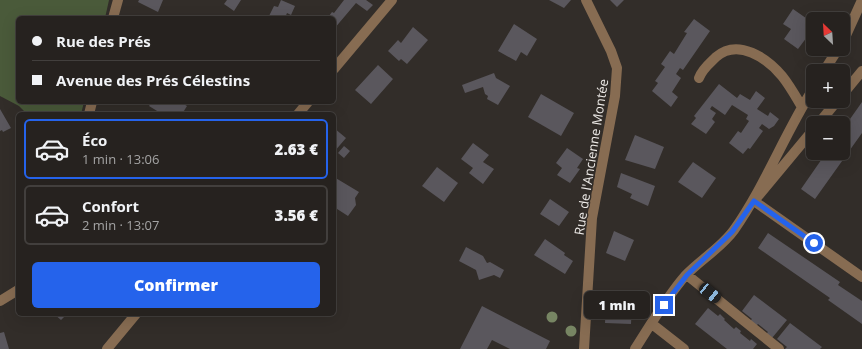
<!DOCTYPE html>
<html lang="fr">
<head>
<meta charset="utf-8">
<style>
	body { margin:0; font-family:"Open Sans",sans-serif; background:#2e2a28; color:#f1f3f6; height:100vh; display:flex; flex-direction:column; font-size:15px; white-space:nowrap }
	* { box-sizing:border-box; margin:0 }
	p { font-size:13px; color:#a4a4a4 }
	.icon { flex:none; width:22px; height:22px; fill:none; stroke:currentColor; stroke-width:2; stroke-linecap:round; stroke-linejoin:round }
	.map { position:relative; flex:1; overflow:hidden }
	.sheet { position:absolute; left:16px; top:112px; width:320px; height:204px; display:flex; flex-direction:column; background:#26221f; border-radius:6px; box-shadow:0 4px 16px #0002,0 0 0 1px #423f3d }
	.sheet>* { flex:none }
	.banner { position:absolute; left:16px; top:16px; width:320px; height:88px; border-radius:6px; box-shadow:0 4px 16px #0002,0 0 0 1px #423f3d; display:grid; align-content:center; height:88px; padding:0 16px; background:#26221f }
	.needle { width:26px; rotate:335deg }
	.buttons { position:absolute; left:806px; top:12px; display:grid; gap:8px }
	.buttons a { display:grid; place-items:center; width:44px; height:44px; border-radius:6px; background:#26221f; box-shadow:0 4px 16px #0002,0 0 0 1px #423f3d; font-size:20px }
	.end { position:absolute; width:18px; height:18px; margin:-9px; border:5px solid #2563eb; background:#fff; box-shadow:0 0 0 2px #fff }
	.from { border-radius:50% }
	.bubble { position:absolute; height:28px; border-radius:6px; background:#26221f; box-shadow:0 4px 16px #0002,0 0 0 1px #423f3d; font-size:13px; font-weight:800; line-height:28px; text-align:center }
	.car { position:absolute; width:12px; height:24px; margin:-12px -6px; border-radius:5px; box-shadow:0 0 3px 1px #0007; background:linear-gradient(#222 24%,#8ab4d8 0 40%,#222 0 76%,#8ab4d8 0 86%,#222 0) }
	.banner b { display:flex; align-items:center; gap:14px; height:38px; font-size:15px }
	.banner b+b { border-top:1px solid #423f3d }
	.banner i { width:10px; height:10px; background:#f1f3f6 }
	ul { padding:7px 0 0; list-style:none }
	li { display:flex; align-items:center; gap:12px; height:60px; margin:0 8px 6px; padding:0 8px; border:2px solid #423f3d; border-radius:6px }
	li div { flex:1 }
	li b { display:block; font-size:15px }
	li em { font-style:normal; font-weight:800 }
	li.current { border-color:#2563eb }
	li>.icon { width:36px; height:36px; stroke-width:1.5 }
	.button { display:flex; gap:8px; margin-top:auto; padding:8px 16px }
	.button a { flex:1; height:46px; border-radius:6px; background:#2563eb; color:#fff; font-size:16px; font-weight:800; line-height:46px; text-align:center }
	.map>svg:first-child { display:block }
	.green { fill:#4a5a3a }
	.building { fill:#5a575d }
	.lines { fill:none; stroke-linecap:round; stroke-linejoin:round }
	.minor { stroke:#876c52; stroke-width:10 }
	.tree { fill:#778563 }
	.route { stroke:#2563eb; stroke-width:5 }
	.labels { text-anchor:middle; stroke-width:3; stroke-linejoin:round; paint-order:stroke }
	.street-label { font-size:13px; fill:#eeebe8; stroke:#322d29 }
</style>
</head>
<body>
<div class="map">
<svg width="862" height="349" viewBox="0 0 862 349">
	<rect width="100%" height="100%" fill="#322d29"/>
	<path class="green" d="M0 0H109L105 18H18V102H84L81 114H27L19 106 0 96Z"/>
	<path class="building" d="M139 0H163L158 12 138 2Z
		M227 0H241L234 11 224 4Z
		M281 0 295 6 291 15 287 13 285 18H268L274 6 278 7Z
		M344 0H366L373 5 367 11 356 3 334 29V18H330L329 16 332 12 334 13Z
		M549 0H571L564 8Z
		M610 0H624L617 7Z
		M793 9 813 23V29L798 49 784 39 791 29 783 24Z
		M694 19 710 31 683 70 680 68 676 74 681 78 672 92 678 97 671 107 652 91 658 83 655 81 665 67 661 64 670 51 674 54 687 33 684 32Z
		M514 24 537 39 527 56 521 52 516 61 498 51Z
		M413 27 428 40 407 64 401 59 399 61 388 51 398 40 401 43Z
		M378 65 393 79 371 104 355 90Z
		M494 73 496 78 510 86 498 105 487 99 488 96 485 94 483 87 465 93 462 85Z
		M719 84 737 98 740 94 750 100 756 91 765 98 757 109 768 116 770 112 779 119 774 126 769 129 762 124 759 128 763 131 750 149 748 148 743 154 729 143 738 131 741 133 749 121 746 119 748 115 732 105 725 115 712 106 710 109 716 113 712 119 715 122 706 134 691 124 696 118 694 116Z
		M541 94 574 113 561 136 528 117Z
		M152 102H180L187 106 182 114H162L149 106Z
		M862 102V133L815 199 801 189 826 153H843V129Z
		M0 109 11 128 3 132 2 130 0 131Z
		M334 128 346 138 334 152Z
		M635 135 664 147 655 169 625 160Z
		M473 143 489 155 483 162 494 169 483 184 469 173 473 168 461 159Z
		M344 146 350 151 344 158 338 153Z
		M567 148 583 159 577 168 580 169 570 183 557 175 562 168 556 163Z
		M693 162 716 178 702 198 678 182Z
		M437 167 458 183 444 202 422 186Z
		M621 173 655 186 648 206 630 198 632 194 617 187Z
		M334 177 359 192 355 198 356 205 348 216 334 207Z
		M550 199 569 212 559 226 540 214Z
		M614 231 634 240 625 261 606 253Z
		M768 233 840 282 838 285 862 301V324L828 300 830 298 758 248Z
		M545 239 565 253 564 255 573 261 565 274 534 255Z
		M466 247 483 256 487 263 490 262 504 270 500 278 494 275 479 280 476 270 459 261Z
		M754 295 787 320 772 338 766 334 768 332 758 324 756 326 750 321 752 319 742 311Z
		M606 303 632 304 631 324 605 323Z
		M482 306 550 341 546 349H510L492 340 487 349H460Z
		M708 308 718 316 720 314 725 319 724 320 734 329 736 327 741 331 740 333 750 341 751 339 757 344 753 349H727L695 324Z
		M54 314H67L61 320Z
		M790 323 822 347 820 349H785L787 347 777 339Z
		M4 332 9 349H0V333Z"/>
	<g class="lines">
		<path class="minor" d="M113 18 118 0
			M843 42 862 0
			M334 69 392 0
			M824 71 838 49
			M699 78C702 69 710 63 716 57 738 38 767 58 782 76 790 86 796 97 802 107
			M843 94 862 71
			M89 114 92 102
			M298 114 308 102
			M819 123 837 101
			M813 130 754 201 862 277
			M687 275 779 349
			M0 301 18 290
			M652 324 684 349
			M107 349 136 314
			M584 349 592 218 615 96 617 68 611 51 586 0
			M635 349C651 324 666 298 685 276 700 260 721 248 734 230 765 186 784 135 813 89"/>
	</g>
	<g class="tree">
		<circle cx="552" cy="317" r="5.5"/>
		<circle cx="571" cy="331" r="5.5"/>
	</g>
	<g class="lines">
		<path class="route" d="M664 305 687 275 732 232 754 201 814 243"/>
	</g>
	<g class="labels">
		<g class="street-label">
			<text transform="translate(591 157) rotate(-81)" y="5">Rue de l'Ancienne Montée</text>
		</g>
	</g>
</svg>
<div class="buttons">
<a><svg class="needle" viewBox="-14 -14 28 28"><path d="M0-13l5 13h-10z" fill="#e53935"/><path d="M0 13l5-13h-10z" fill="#a4a4a4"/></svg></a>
<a>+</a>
<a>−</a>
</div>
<i class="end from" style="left:814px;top:243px"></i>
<i class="end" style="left:664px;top:305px"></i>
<div class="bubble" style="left:584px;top:291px;width:66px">1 min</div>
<i class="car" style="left:710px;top:293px;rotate:129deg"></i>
<div class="banner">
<b><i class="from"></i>Rue des Prés</b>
<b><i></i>Avenue des Prés Célestins</b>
</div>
<section class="sheet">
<ul>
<li class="current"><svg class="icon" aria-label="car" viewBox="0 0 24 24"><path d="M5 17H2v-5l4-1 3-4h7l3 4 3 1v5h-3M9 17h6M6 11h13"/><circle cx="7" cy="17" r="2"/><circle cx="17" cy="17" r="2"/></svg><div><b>Éco</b><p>1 min · 13:06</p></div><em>2.63 €</em></li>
<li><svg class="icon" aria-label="car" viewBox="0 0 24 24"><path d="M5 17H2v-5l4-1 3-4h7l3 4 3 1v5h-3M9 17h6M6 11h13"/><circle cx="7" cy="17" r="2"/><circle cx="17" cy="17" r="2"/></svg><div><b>Confort</b><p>2 min · 13:07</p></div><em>3.56 €</em></li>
</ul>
<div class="button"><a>Confirmer</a></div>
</section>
</div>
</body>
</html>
